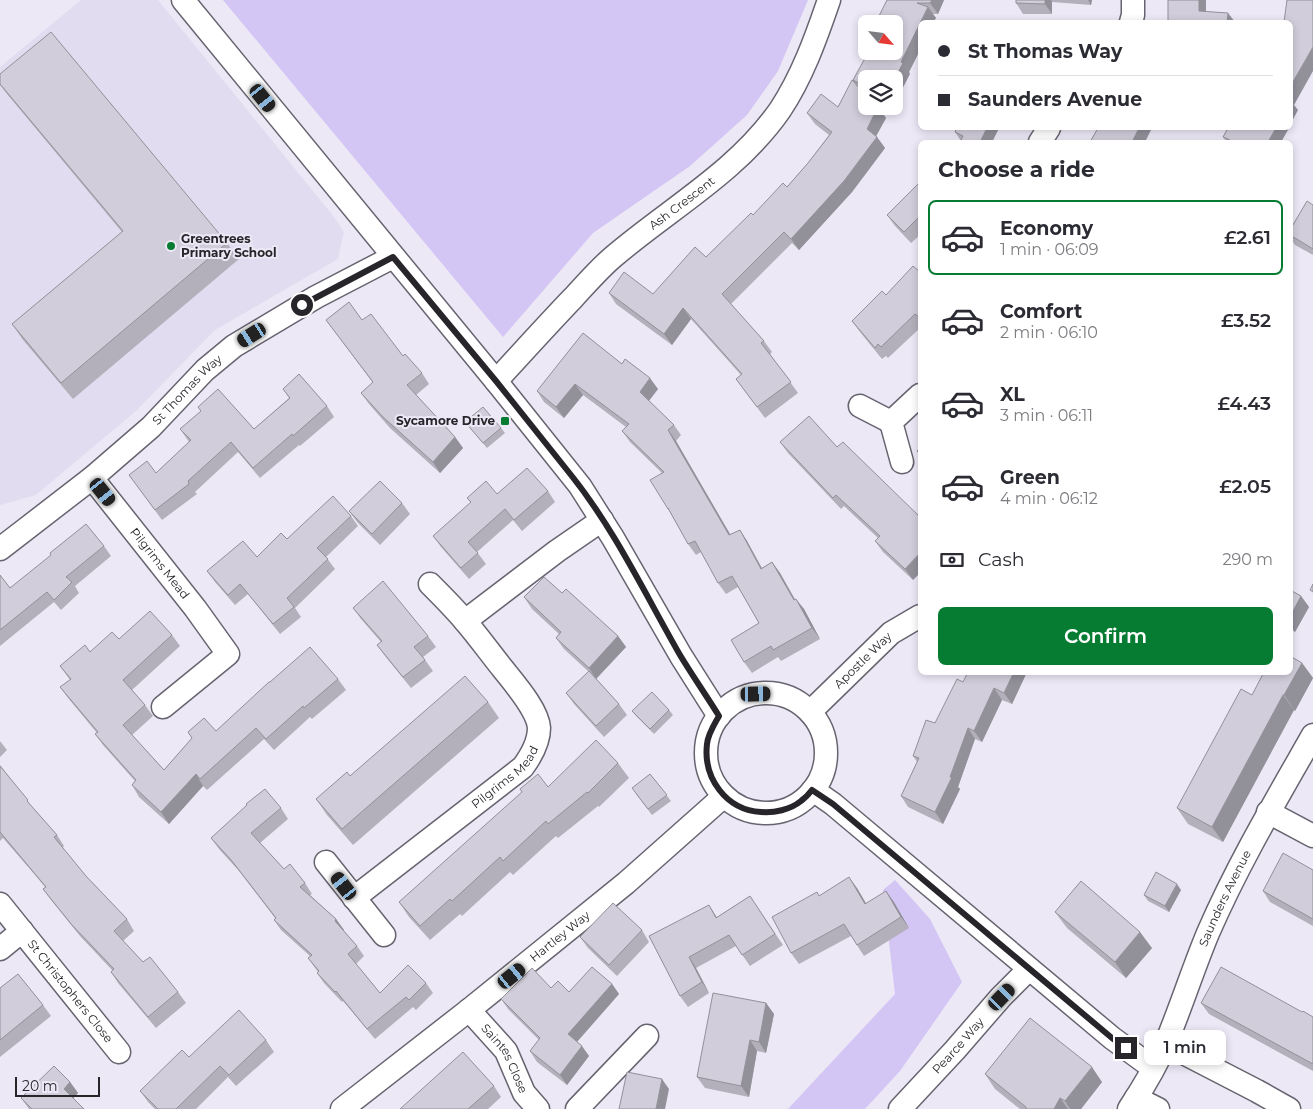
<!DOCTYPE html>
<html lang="en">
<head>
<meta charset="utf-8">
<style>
	body { margin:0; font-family:Montserrat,sans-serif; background:#f7f7f7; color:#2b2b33; height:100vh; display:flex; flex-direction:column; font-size:19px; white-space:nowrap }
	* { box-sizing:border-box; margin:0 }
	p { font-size:16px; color:#7c7c81 }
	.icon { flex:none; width:28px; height:28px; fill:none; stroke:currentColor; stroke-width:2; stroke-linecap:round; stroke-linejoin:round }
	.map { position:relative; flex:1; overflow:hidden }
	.side { position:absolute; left:918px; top:140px; width:375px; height:535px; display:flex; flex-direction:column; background:#fff; border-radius:8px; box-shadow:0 2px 8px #0003 }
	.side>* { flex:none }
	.hud { position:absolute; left:918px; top:20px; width:375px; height:110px; border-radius:8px; box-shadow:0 2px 8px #0003; display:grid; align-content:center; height:110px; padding:0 20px; background:#fff }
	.needle { width:32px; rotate:118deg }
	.fabs { position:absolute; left:858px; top:15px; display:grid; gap:10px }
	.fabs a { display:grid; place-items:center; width:45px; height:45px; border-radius:8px; background:#fff; box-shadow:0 2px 8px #0003; font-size:25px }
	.scale { position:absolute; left:15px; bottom:12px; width:85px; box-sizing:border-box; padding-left:5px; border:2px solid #27252a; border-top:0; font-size:14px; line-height:18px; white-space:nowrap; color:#27252a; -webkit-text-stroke:4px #ece8f6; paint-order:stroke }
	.end { position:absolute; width:22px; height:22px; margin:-11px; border:6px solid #27252a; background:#fff; box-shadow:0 0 0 2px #fff }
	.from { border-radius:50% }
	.bubble { position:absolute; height:35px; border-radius:8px; background:#fff; box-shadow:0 2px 8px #0003; font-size:16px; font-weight:600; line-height:35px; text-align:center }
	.car { position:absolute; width:15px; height:30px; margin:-15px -8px; border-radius:6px; box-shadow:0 0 4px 1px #0007; background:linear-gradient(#222 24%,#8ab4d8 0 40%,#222 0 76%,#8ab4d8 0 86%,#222 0) }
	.hud b { display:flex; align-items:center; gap:18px; height:48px; font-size:19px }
	.hud b+b { border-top:1px solid #e1e1e2 }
	.hud i { width:12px; height:12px; background:#2b2b33 }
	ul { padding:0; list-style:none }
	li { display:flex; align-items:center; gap:15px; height:75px; margin:0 10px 8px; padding:0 10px; border:2px solid transparent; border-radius:8px }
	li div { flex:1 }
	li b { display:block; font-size:19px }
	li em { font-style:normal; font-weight:600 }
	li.on { border-color:#067c32 }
	li>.icon { width:45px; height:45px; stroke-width:1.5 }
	h2 { padding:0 20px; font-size:22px; line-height:60px }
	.pay { display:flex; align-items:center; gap:12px; height:55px; padding:0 20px; font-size:19px }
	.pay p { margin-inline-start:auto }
	.button { display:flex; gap:10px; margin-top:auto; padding:10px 20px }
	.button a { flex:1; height:58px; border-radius:8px; background:#067c32; color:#fff; font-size:20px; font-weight:600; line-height:58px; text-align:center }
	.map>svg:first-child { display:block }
	.built { fill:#e2dcf1 }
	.green { fill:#d3c5f4 }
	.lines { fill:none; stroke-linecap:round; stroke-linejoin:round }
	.street-casing { stroke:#676470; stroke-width:25 }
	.street { stroke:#fff; stroke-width:22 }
	.wall { fill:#b4b0bb }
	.shaded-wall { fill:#929099 }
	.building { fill:#d1cdda; stroke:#929099 }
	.route { stroke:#27252a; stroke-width:6 }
	.poi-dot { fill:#067c32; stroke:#ece8f6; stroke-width:2 }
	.labels { text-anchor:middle; stroke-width:4; stroke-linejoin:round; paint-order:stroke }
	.street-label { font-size:12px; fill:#27252a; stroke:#ece8f6 }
	.poi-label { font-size:12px; font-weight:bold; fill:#27252a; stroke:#ece8f6; text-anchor:start }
</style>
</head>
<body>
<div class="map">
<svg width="1313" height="1109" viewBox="0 0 1313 1109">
	<rect width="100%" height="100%" fill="#ece8f6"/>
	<path class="built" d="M81 0H158L334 217 344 232 338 259 215 330 136 411 36 495 0 505V67Z"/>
	<path class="green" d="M223 0H808L778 71 747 115 690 166 593 233 503 337Z
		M895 880 930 919 962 982 900 1071 865 1109H788L895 994 883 890Z"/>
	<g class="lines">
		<g class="street-casing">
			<g id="street">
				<path d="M183 0 496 381 580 486 613 538 681 656 719 716"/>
				<path d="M1131 22 1133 15V0"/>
				<path d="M1040 142 1049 128"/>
				<path id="s1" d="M496 381C522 353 547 325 573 298 586 284 599 269 613 257 669 209 737 172 780 110 802 77 816 38 829 0"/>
				<path d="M860 406 891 422"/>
				<path d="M902 462 891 422 920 395"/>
				<path id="s2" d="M92 478 195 608 228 654 163 707"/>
				<path id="s3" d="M0 549 92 478 151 427 205 370 234 346 316 297 393 257"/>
				<path d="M465 621 557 551 602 520"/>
				<circle cx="766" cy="753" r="60"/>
				<path id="s4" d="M810 712 891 633 920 616"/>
				<path d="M813 790 833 804 1112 1038 1153 1068"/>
				<path d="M1268 812 1313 836"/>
				<path d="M326 862 384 935"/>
				<path id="s5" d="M354 898 523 767C531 756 539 742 539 728 538 710 514 683 503 669 490 653 478 636 465 621 454 608 442 596 430 584"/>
				<path id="s6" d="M0 904 119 1052"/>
				<path d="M0 949 22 931"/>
				<path id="s7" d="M469 1010 506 1051 524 1093 538 1109"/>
				<path d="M1166 1044 1257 1091 1289 1109"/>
				<path d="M1136 1098 1158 1109"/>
				<path id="s8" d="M342 1109 469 1010 626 883 724 796"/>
				<path d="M577 1109 647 1036"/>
				<path id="s9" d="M900 1109 955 1050 1001 997 1029 969"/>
				<path id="s10" d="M1129 1109C1143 1088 1156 1066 1166 1043 1181 1007 1193 969 1208 933 1238 864 1276 800 1313 735"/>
			</g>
		</g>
		<use href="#street" class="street"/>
	</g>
	<path class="wall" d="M887 0H944L938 14H932L936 18 933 22H920V50L909 72 910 74 866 79V94L865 93 886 118 876 136 885 148 852 192 799 250 792 243 731 304 764 341 772 352 770 354 798 393 765 418 736 379 741 375 691 319 672 345 616 304 609 293 653 294 706 257 753 215 787 187 808 163 829 135 815 124 807 113 838 107 853 80 894 51Z
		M1016 0H1092L1091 5 1052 2V14H1023L1016 3Z
		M0 74 227 243 239 259 73 399 23 340 12 324 122 232 7 94 0 85Z
		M957 128H999L992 142 961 141 955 132Z
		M1228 128H1289L1281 142H1227L1223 137Z
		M920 182V235L911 243 895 226 887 215Z
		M1313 205V255L1295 245 1290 237V230Z
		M920 272V328L888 358 886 356 882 359 860 332 852 321 886 295Z
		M326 320H362L422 373 429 384 416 395 455 437 463 448 440 473 390 428 369 404 361 393 373 383Z
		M622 364 658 389 649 401 674 425 681 435 676 441 730 535 740 530 747 541 762 568 772 562 780 573 795 599 804 609 820 639 781 661 778 657 752 673 744 662 759 623 738 587 726 594 718 583 701 552 696 555 688 544 668 509 662 473 630 442 622 431 626 427 583 395 564 418 544 402 537 391Z
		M283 389 327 406 334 417 300 446 299 445 260 478 238 452 195 492 197 494 162 520 129 475 156 473 189 442 180 429 201 411 198 407 254 429 289 398Z
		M465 422 501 428 505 433 487 448Z
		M780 442 837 447 913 580 883 552 875 541 878 538 844 506 841 509 788 453Z
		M548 491 555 502 522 531 513 520 477 552 486 564 469 579 441 547 433 536 471 503 467 498 497 494Z
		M402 503 410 514 380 545 357 522 349 511Z
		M351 516 358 526 326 557 335 569 295 608 301 617 280 634 248 594 235 605 215 582 207 571 257 557 287 539Z
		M104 546 111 556 75 586 79 593 61 610 54 602 0 646V575L10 588Z
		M1290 590 1301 596 1309 607 1295 632 1290 629Z
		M562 593 618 636 626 647 596 679 619 704 627 715 604 737 574 704 566 693 589 672 564 649 556 638 559 634 532 609 524 597Z
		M353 608 428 636 436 647 423 657 433 671 411 688 385 656 377 645 381 642 361 619Z
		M172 635 180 646 132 690 145 705 153 716 132 735 164 770 192 738 188 732 216 731 270 682 338 679 346 690 312 719 310 717 274 750 264 739 207 790 203 786 169 824 139 797 132 785 135 781 103 745 95 734 97 733 68 698 60 687 70 680 60 666 119 639Z
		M1302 663 1313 678 1295 711 1294 710 1223 842 1188 824 1177 808 1252 695Z
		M1027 672 1012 704 1002 700 982 742 975 739 958 787 960 789 943 824 908 807 901 796 917 762 913 756 963 682Z
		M488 702 499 718 353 845 327 815 316 799 350 776Z
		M669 710 673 715 654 734 636 716 632 711Z
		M0 741 7 750 0 757Z
		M618 763 629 778 599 807 598 806 558 838 556 836 513 875 510 872 462 916 460 914 430 940 409 917 399 902 548 787Z
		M0 765 33 808 57 835 64 846 62 848 86 876 127 919 134 931 123 941 143 962 178 992 186 1003 156 1028 118 983 111 972 112 970 80 936 51 900 43 889 45 887 35 875 3 838 0 841Z
		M650 774 671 801 652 815 636 794Z
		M281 808 288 819 260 843 284 869 305 883 312 894 310 895 336 919 344 930H343L357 946 364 956 356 964 380 993 426 983 433 993 416 1010 413 1007 375 1039 343 1001 342 1002 324 983 317 973 318 972 308 958 310 956 281 930 274 920 275 918 239 871 219 849 211 838Z
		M1313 870V926L1270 902 1263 891Z
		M857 888 866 904 886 891 909 928 864 956 851 936 799 964 791 953 820 895Z
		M1181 890 1169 912 1148 901 1144 895Z
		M750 896 783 945 750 966 736 946 696 968 709 993 688 1007 680 996 649 936 717 917Z
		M1055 912 1152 948 1126 978 1067 928Z
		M642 930 649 942 617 976 588 948 580 937Z
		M612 984 619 994 577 1042 589 1056 567 1085 537 1062 530 1051 539 1040 508 1009 501 999 551 988 569 992Z
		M0 988 43 1005 51 1016 0 1057Z
		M766 1003 774 1014 766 1053 757 1051 749 1097 705 1088 697 1077Z
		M1201 1003 1302 1012 1313 1017V1071L1209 1014Z
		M266 1040 274 1052 236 1086 228 1077 196 1109H155L148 1102 140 1091 189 1057Z
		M985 1074 1102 1082 1081 1109H1020L995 1089Z
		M70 1082 78 1093 73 1098 84 1109H29L21 1098Z
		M494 1086 501 1097 488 1109H400Z"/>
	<path class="shaded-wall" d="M932 0H944L938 14 930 3Z
		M1045 0H1051L1052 2V14L1045 4Z
		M1088 0H1092L1091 5Z
		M1199 0H1206V22L1199 11Z
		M928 7 936 18 933 22H921Z
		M1228 13 1235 22H1227Z
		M920 24V50L909 72 910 74 894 105V80L901 62Z
		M1313 47V71L1294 105 1298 110 1290 125V87Z
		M878 107 886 118 874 140 867 129Z
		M987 128H999L992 142H980Z
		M1139 128H1152L1145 142H1132Z
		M1276 128H1289L1281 142H1268Z
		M877 137 885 148 852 192 799 250 791 239Z
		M683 308 691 319 672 345 664 334Z
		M650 378 658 389 647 403 640 392Z
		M575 384 583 395 564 418 556 407Z
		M668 430 676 441 737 546 729 535Z
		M455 437 463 448 440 473 433 462Z
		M740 530 747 541 768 580 761 569Z
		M920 553V573L913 580 905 569Z
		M772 562 780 573 801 611 794 600Z
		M1301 596 1309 607 1295 632 1290 625V617Z
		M796 599 804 609 820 639 812 628Z
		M618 636 626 647 596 679 589 668Z
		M1302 663 1313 678 1295 711 1284 695Z
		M1014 672H1027L1012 704 1004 693Z
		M994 688 1002 700 982 742 974 731Z
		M1283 695 1294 710 1223 842 1212 827Z
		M968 728 975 739 958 787 960 789 943 824 935 812 950 777Z
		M196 774 203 786 169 824 161 812Z
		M849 877 857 888 873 915 865 904Z
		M1177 884 1181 890 1169 912 1165 906Z
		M886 891 894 902 909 928 901 917Z
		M709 905 716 916 723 929 716 918Z
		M336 919 344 930 342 931 335 921Z
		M1140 932 1152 948 1126 978 1115 962Z
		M689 957 696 968 709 993 702 982Z
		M612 984 619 994 575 1044 568 1034Z
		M766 1003 774 1014 766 1053 759 1042Z
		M750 1040 757 1051 749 1097 741 1086Z
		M582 1046 589 1056 567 1085 560 1075Z
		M1092 1067 1102 1082 1081 1109H1070L1065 1101Z
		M662 1079 669 1089 665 1109H656Z
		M70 1082 78 1093 72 1100 64 1089Z
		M1060 1098 1068 1109H1054Z"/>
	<path class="building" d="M887 0H932L930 3H917L928 7 901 62 903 63 894 80V79H866V87L853 80 869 51H894V24H875Z
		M1016 0H1045V4L1016 3Z
		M1168 0H1199V11L1228 13 1227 22H1168Z
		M1287 0H1313V47L1290 87V22H1284Z
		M51 32 227 243 61 383 12 324 123 231 0 84V74Z
		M852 80 866 95V106H878V107L867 129 877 137 844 181 791 239 784 232 722 294 764 341 761 343 791 382 757 407 736 379 742 374 683 308 664 334 609 293 624 272 653 294 695 247 706 257 751 213 753 215 783 183 787 187 808 163 832 132 807 113 821 94 838 107Z
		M957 128H987L980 142H960L963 136 955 132Z
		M1098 128H1139L1132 142H1090Z
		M1228 128H1276L1268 142H1228L1230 140 1223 137Z
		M920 182V216L904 232 887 215Z
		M1307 201 1313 205V249L1290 235V230Z
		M913 266 920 272V316L919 317 915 314 881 347 878 344 875 348 852 321 882 291 886 295Z
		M349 302 362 320 371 314 403 356 405 354 422 373 407 385 455 437 433 462 383 417 361 393 373 382 326 320Z
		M583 333 622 364 625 359 650 378 640 392 674 425 668 430 729 535 740 530 761 569 772 562 794 600 796 599 812 628 773 650 771 646 744 662 731 640 759 623 732 576 718 583 695 541 688 544 668 508V509L650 480 664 472 622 431 629 424 575 384 556 407 537 391Z
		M299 374 327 406 293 436 292 434 253 468 231 442 188 481 189 484 155 510 129 475 147 461 156 473 191 440 180 429 201 411 198 407 218 389 254 429 290 398 283 389Z
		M483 407 501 428 483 443 465 422Z
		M809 416 837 447 843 442 920 517V553L905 569 875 541 880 536 836 495 833 498 780 442Z
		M920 448V454L917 451Z
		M527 468 548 491 514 520 505 509 468 542 478 553 461 568 433 536 471 502 467 498 486 481 497 494Z
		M380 481 402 503 372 534 349 511Z
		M333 496 351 516 317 548 328 559 287 598 294 607 273 624 240 584 228 595 207 571 243 541 257 557 281 533 287 539Z
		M86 524 104 546 66 577 72 582 54 600 47 592 0 630V575L10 588 51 555 50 553Z
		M544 577 562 593 566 589 618 636 589 668 556 638 561 632 524 597Z
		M383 581 428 636 414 647 425 660 403 677 377 645 382 641 353 608Z
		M1313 584V592L1310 590Z
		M1290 590 1301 596 1290 617Z
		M150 611 172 635 123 680 145 705 123 725 164 770 192 738 188 732 204 718 216 731 269 682H270L310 647 338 679 304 708 303 706 266 739 256 728 200 779 196 774 161 812 132 785 136 780 95 734 98 732 60 687 71 679 60 666 85 645 90 652 112 632 119 639Z
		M1290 656 1302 663 1284 695H1283L1212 827 1177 808 1241 689 1252 695 1264 672H1290Z
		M589 671 619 704 596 726 566 693Z
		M968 672H1014L1004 693 994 688 974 731 968 728 950 777H952L935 812 901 796 919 758 913 756 926 720 935 723 957 679 963 682Z
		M465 676 488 702 342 829 316 799 347 772 350 776Z
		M652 692 669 710 650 729 632 711Z
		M596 740 618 763 588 793 587 792 548 824 546 821 503 861 500 857 452 901 450 899 420 926 399 902 522 792 520 789 538 774 548 787Z
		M0 766 28 800 27 801 57 835 54 837 86 876 127 919 114 931 143 962 150 957 178 992 148 1017 111 972 114 969 72 925 43 889 46 887 0 832Z
		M650 774 667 795 648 809 632 788Z
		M265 789 281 808 251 833 284 869 290 864 305 883 300 887 336 919 335 921 357 946 348 954 380 993 408 965 426 983 409 1000 406 997 367 1029 336 991 335 992 317 973 319 971 308 958 312 955 274 920 276 918 232 861 211 838 247 805 246 804Z
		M1283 853 1313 870V919L1263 891Z
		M1156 872 1177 884 1165 906 1144 895Z
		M849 877 865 904 886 891 901 917 857 945 844 924 791 953 772 917 817 892 819 896Z
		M1081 881 1140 932 1115 962 1055 912Z
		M750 896 775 934 742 955 729 935 689 957 702 982 680 996 649 936 709 905 716 918Z
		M613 903 642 930 609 965 580 937Z
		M592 967 612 984 568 1034 582 1046 560 1075 530 1051 540 1038 501 999 532 968 551 988 558 981 569 992Z
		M1221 967 1302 1012 1303 1011 1313 1017V1064L1201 1003Z
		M18 974 43 1005 0 1040V988Z
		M713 993 766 1003 759 1042 750 1040 741 1086 697 1077Z
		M239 1010 266 1040 229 1075 220 1066 176 1109H158L140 1091 182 1050 189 1057Z
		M1030 1018 1092 1067 1065 1101 1060 1098 1054 1109H1026V1107L985 1074Z
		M463 1052 494 1086 468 1109H400Z
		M54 1066 70 1082 64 1089 84 1109H32L21 1098Z
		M627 1072 662 1079 656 1109H619Z"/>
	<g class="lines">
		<path class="route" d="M302 305 393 257 496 381 571 475C615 530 645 594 680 655 692 675 706 695 719 716 714 725 708 734 707 744 703 778 726 810 761 812 774 813 790 810 801 801 805 798 809 794 812 790L833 804 1112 1038 1126 1048"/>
	</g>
	<g class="poi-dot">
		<circle cx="171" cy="246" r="5"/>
		<rect x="500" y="416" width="10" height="10" rx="2.5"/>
	</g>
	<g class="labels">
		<g class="street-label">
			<text dy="4" stroke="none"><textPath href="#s1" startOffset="258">Ash Crescent</textPath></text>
			<text dy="4" stroke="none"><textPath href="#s3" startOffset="246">St Thomas Way</textPath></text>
			<text dy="4" stroke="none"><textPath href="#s2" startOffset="109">Pilgrims Mead</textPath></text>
			<text dy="4" stroke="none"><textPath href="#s4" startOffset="74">Apostle Way</textPath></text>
			<text dy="4" stroke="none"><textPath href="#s5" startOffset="194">Pilgrims Mead</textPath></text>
			<text dy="4" stroke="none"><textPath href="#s10" startOffset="232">Saunders Avenue</textPath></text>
			<text dy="4" stroke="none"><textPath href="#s8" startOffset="278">Hartley Way</textPath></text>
			<text dy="4" stroke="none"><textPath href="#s6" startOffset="112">St Christophers Close</textPath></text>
			<text dy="4" stroke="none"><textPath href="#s9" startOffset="86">Pearce Way</textPath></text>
			<text dy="4" stroke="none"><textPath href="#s7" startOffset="61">Saintes Close</textPath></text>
		</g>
		<g class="poi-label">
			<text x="181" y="243">Greentrees<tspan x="181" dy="14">Primary School</tspan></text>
			<text x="495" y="425" text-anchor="end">Sycamore Drive</text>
		</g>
	</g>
</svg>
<div class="fabs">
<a><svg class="needle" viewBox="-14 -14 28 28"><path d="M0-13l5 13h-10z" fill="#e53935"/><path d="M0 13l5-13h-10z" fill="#7c7c81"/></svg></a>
<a><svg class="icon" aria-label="layers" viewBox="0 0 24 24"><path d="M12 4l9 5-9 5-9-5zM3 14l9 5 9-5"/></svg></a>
</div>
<div class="scale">20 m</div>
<i class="end from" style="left:302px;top:305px"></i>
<i class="end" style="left:1126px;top:1048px"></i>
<div class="bubble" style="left:1144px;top:1030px;width:82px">1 min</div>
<i class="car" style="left:263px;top:98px;rotate:141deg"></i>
<i class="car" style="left:252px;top:335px;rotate:238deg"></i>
<i class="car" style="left:103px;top:492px;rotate:141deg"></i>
<i class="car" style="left:756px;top:694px;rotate:89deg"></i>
<i class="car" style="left:344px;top:886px;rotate:322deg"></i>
<i class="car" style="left:512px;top:976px;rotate:51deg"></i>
<i class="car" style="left:1002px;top:997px;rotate:44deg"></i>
<div class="hud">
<b><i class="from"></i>St Thomas Way</b>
<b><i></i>Saunders Avenue</b>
</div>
<section class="side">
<h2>Choose a ride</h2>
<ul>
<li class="on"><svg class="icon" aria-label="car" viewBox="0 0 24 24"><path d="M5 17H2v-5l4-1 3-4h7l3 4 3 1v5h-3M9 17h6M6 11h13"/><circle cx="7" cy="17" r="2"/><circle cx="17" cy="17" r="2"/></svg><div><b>Economy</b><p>1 min · 06:09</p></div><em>£2.61</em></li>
<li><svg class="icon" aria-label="car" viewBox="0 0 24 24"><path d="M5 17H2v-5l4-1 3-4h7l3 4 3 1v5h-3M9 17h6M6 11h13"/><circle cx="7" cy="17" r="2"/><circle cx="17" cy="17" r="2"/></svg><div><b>Comfort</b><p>2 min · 06:10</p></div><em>£3.52</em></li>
<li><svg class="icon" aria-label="car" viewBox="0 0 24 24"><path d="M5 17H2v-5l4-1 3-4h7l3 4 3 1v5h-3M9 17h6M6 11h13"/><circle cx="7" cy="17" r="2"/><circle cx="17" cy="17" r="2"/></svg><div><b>XL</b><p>3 min · 06:11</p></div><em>£4.43</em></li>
<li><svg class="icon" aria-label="car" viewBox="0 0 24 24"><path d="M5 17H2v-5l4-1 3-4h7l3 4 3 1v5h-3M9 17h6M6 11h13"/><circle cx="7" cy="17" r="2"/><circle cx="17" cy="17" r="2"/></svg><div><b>Green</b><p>4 min · 06:12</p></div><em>£2.05</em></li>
</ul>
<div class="pay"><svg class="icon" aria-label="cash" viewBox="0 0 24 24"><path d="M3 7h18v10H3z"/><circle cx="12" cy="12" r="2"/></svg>Cash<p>290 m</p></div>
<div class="button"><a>Confirm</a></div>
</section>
</div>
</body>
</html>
